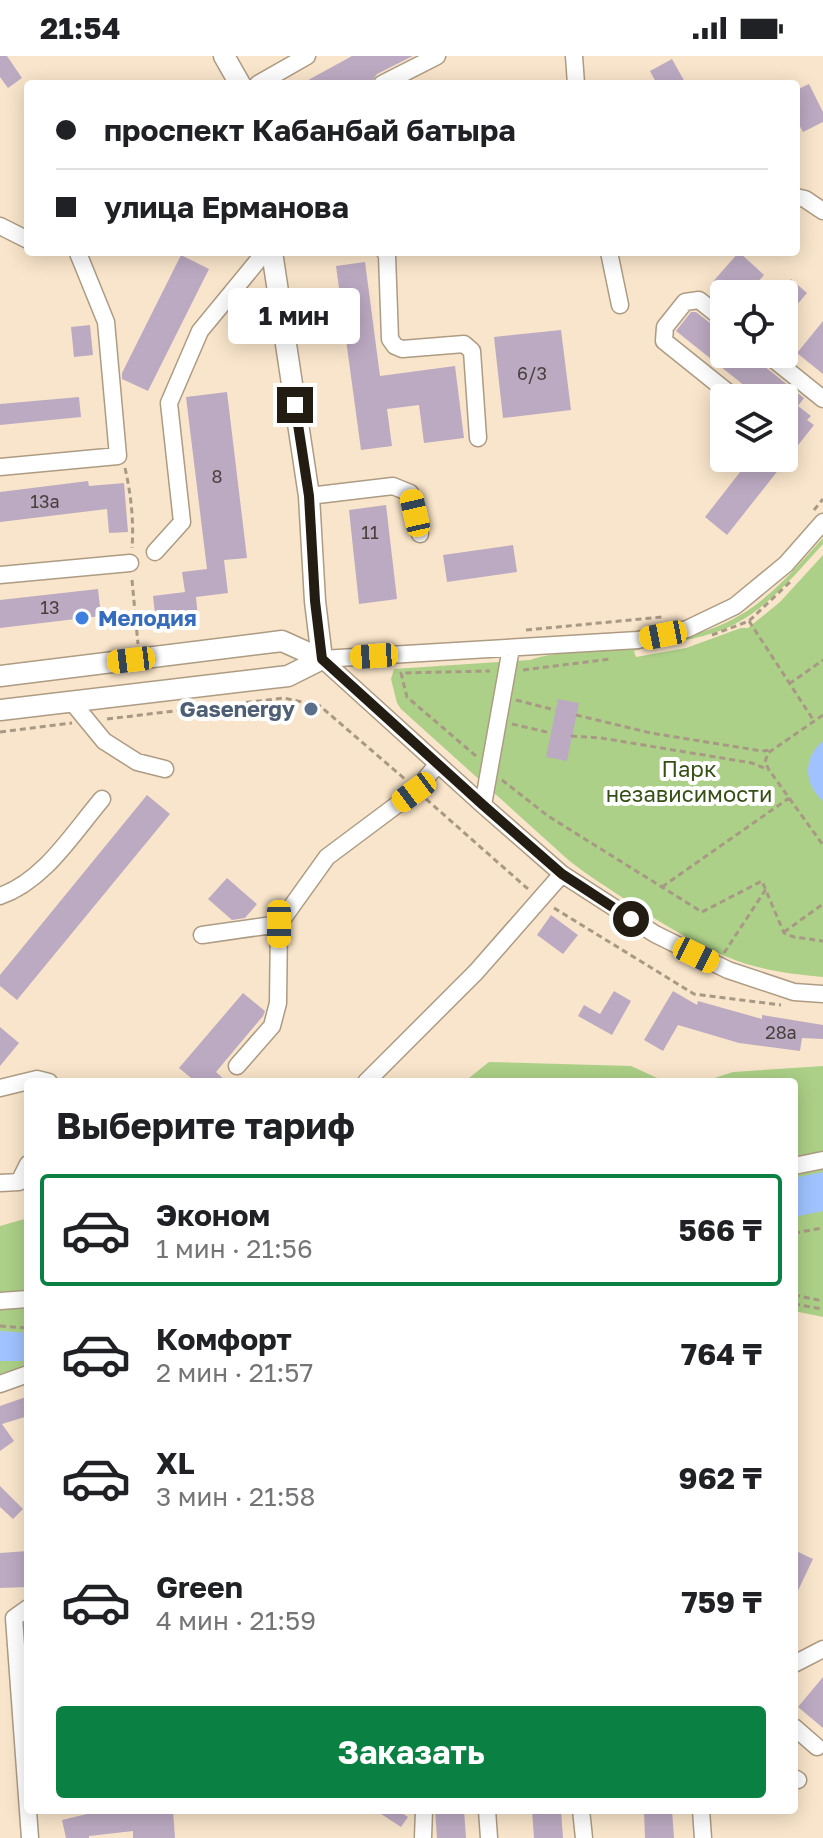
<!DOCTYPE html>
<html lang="ru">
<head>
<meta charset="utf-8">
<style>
	body { margin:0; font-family:"Golos Text",sans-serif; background:#f6f6f6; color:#202124; height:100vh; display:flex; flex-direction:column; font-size:30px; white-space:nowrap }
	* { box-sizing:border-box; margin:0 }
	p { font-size:26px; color:#757577 }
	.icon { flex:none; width:44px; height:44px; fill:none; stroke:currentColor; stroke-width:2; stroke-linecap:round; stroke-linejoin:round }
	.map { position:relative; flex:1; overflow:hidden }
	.details { position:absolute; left:24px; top:1022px; width:774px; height:736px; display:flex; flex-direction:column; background:#fff; border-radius:8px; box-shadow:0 4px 20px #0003 }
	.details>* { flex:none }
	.hud { position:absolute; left:24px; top:24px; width:776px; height:176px; border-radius:8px; box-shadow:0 4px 20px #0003; display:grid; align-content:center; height:176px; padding:0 32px; background:#fff }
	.controls { position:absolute; left:710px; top:224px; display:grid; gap:16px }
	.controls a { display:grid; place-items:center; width:88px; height:88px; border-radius:8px; background:#fff; box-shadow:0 4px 20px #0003; font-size:40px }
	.end { position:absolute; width:36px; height:36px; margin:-18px; border:10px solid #231c12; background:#fff; box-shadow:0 0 0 4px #fff }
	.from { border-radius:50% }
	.bubble { position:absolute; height:56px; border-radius:8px; background:#fff; box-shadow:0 4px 20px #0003; font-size:26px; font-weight:700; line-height:56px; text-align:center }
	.car { position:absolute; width:24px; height:48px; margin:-24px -12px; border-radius:10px; box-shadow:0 0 6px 2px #0007; background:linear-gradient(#f5c518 24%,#345 0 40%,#f5c518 0 76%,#345 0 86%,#f5c518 0) }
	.hud b { display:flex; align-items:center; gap:28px; height:76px; font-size:30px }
	.hud b+b { border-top:2px solid #e0e0e0 }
	.hud i { width:20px; height:20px; background:#202124 }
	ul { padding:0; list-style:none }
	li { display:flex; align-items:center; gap:24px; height:112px; margin:0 16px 12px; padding:0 16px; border:4px solid transparent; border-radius:8px }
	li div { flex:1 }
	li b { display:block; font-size:30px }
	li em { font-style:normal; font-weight:700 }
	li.selected { border-color:#0b8043 }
	li>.icon { width:72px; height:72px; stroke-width:1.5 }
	h2 { padding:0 32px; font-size:36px; line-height:96px }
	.cta { display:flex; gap:16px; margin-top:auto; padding:16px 32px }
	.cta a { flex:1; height:92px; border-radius:8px; background:#0b8043; color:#fff; font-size:32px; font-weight:700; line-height:92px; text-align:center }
	.status { display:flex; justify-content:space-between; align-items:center; height:56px; padding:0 40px; background:#fff; direction:ltr }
	.status svg { height:22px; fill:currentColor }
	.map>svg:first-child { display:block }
	.green { fill:#acd087 }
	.water { fill:#a0c3ff }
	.building { fill:#bcaac2 }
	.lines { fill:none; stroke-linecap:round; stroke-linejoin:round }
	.minor-casing { stroke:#ad9b83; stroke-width:19 }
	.major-casing { stroke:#ad9b83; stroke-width:23 }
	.path { stroke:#a89985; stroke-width:3; stroke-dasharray:6 4; stroke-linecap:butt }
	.minor { stroke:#fff; stroke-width:16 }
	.major { stroke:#fff; stroke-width:20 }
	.route { stroke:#231c12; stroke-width:10 }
	.shop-dot { fill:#3f7fe0; stroke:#fff; stroke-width:3 }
	.service-dot { fill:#5c6f8a; stroke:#fff; stroke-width:3 }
	.labels { text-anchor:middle; stroke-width:8; stroke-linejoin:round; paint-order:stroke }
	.number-label { font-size:18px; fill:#49403e }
	.shop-label { font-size:22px; font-weight:bold; fill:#366cbe; stroke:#fff; text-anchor:start }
	.service-label { font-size:22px; font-weight:bold; fill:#4e5e75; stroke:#fff; text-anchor:end }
	.park-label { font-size:22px; fill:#364f16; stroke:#fff }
</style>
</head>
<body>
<div class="status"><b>21:54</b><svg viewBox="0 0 49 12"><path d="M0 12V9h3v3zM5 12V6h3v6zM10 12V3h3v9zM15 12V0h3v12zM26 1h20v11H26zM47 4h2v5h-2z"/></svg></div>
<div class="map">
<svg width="823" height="1782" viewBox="0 0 823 1782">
	<rect width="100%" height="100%" fill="#f9e5cb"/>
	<path class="green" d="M823 482V488C791 523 759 563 713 577 687 586 659 587 634 595L636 601 686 592 741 572H748L780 546 823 499V921C803 919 782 917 762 912 715 902 661 867 620 840 601 827 582 816 565 801L401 653 397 647 391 623 394 613 530 604C559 594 592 597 622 593 665 587 710 579 747 555 776 536 799 508 823 482Z
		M489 1006 631 1010 666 1026H464Z
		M823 1010V1261L794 1255V1026H702L733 1016Z
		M28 1162V1316L0 1318V1170Z"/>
	<path class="water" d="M823 685V745C803 727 803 702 823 685Z
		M823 1116V1155L794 1161V1122Z
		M0 1275 28 1277V1305H0Z"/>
	<path class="building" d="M0 0H7L22 22 8 32 0 21Z
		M352 0H413L377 18 372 25 366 28H301Z
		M672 3 686 28H657L650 15Z
		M809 28 823 56V66L803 76 796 63V34Z
		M739 196 764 219 747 238H719L710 229Z
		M181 199 209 213 148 335 122 323V317Z
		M365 206 380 320 455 310 464 382 424 387 419 349 387 353 392 390 361 394 336 210Z
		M791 223 807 237 784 264V231Z
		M691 256H696L724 278V298H749L804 342 798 350 811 360 807 364 814 369 727 479 705 461 751 402H784V342H760L676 275Z
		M823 265V318L797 297Z
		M90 269 93 299 74 301 71 271Z
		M561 274 571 354 503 362 494 281Z
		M227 336 247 502 224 504 228 537 196 541 198 561 156 567 153 540 185 536 182 516 207 513 186 341Z
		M79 341 81 361 0 369V348Z
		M88 425 89 430 124 427 128 476 109 477 107 453 0 466V436Z
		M386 449 397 543 359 548 349 454Z
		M513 489 517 516 447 526 443 499Z
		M98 533 101 560 0 572V544Z
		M558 643 579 647 567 705 546 701Z
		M147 739 170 758 17 944 0 930V919Z
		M227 822 257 848 245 862 232 864 208 843Z
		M551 859 578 879 563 898 537 879Z
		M614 935 631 945 612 979 578 960 584 949 600 958Z
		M673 935 697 949 698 945 762 963V959L823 969V983L802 982 800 995 739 987 678 969 663 995 644 984Z
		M243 937 265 955 263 960 216 1016 227 1026H196L179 1012Z
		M0 971 19 987 0 1010Z
		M26 1341 28 1348V1360L2 1368 14 1385 0 1395V1350Z
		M0 1430 23 1453 13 1463 0 1451Z
		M794 1494 813 1503 794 1543Z
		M28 1495V1531L0 1532V1497Z
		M823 1621V1672L798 1651Z
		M104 1754H173L175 1782H133V1775L89 1780V1782H66L62 1764Z
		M375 1754H397L408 1761 401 1771Z
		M435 1754H464L466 1782H437Z
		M532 1754H561L563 1782H534Z
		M644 1754H672L674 1782H645Z"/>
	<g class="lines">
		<g class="minor-casing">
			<path id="minor" d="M574 0 576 28
				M258 28 307 0
				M382 28 437 0
				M796 141 805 143 823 155
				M0 170 28 184
				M385 196 387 199 390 283 395 290 402 293 464 288 472 295 478 382
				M609 196 620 249
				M724 264 699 244 685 246 665 271 664 285 735 342
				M767 298 823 343
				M0 411 118 400 106 266 78 197
				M309 440 393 430 410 437 420 478
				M155 496 182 466 169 347 200 275 265 196
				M0 519 130 507
				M322 603 483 749 562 818 655 878 728 914 794 936 823 938
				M322 603 638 584 687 573 735 550 786 508 823 466
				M72 646 104 685 137 706 165 713
				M483 749 511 592
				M0 840C44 825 73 777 102 743
				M202 879 279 868 327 801 414 736 438 708
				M237 1010 272 970 278 947 279 868
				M366 1026 476 916 562 818
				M0 1032 37 1023 49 1026
				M794 1110 823 1104
				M0 1127 19 1126 28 1108
				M0 1245 28 1243
				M0 1328 28 1318
				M14 1562 30 1782
				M14 1562 28 1552
				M794 1608 823 1593
				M794 1671 817 1691
				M794 1722 798 1724
				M487 1754 489 1782
				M581 1754 584 1782
				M701 1754 703 1782
				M423 1782 424 1754"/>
		</g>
		<g class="major-casing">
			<path id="major" d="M224 0 240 28
				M272 196 309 440 315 545 322 603
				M0 620 282 585 322 603
				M0 654 288 620 322 603"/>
		</g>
		<path class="path" d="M125 412C131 438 134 466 132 492
			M814 454 823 443
			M132 524 138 588
			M749 565 814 665
			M526 574 662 561
			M712 579 749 565 790 526
			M523 614 611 603
			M789 628 823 604
			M516 644 555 654
			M576 659 651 677 762 695 772 694
			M823 659 768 697 765 706 769 714 823 789
			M107 663 284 642 320 650 406 724
			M512 668 551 677
			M0 676 72 667
			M571 680 601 682 752 707 769 714
			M476 700 407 641 401 617 490 615
			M502 724 548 760 702 856 762 825 784 877 794 881 823 885
			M426 743 528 833
			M662 831 789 742
			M554 852 694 938 781 949
			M784 876 823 848
			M724 897 766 833
			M794 1177 823 1172
			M794 1239 823 1245
			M794 1248 823 1253
			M0 1270 28 1272"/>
		<use href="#minor" class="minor"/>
		<use href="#major" class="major"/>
	</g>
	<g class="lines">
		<path class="route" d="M295 349 309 440 315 545 322 603 483 749 562 818 631 863"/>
	</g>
	<circle class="shop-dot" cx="82" cy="562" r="8"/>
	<circle class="service-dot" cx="311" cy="653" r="8"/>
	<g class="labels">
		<g class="number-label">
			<text x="532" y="324">6/3</text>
			<text x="217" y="427">8</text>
			<text x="45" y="452">13а</text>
			<text x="370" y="483">11</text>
			<text x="50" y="558">13</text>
			<text x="781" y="983">28а</text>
		</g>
		<g class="shop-label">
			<text x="98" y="570">Мелодия</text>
		</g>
		<g class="service-label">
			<text x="295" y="661">Gasenergy</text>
		</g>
		<g class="park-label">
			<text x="689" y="721">Парк<tspan x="689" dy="25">независимости</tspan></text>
		</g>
	</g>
</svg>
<div class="controls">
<a><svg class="icon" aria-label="locate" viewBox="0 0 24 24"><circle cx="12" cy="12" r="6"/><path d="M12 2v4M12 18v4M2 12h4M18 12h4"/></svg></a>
<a><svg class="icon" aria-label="layers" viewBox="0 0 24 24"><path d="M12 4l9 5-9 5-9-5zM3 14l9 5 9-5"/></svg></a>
</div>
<i class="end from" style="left:631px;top:863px"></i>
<i class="end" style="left:295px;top:349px"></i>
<div class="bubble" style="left:228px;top:232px;width:132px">1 мин</div>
<i class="car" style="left:415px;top:457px;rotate:347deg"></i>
<i class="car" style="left:663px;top:579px;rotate:259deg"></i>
<i class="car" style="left:374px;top:600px;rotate:266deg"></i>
<i class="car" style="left:131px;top:604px;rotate:263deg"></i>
<i class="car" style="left:414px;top:736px;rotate:233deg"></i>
<i class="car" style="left:279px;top:868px;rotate:180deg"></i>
<i class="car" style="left:696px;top:899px;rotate:116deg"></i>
<div class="hud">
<b><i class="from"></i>проспект Кабанбай батыра</b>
<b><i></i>улица Ерманова</b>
</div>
<section class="details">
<h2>Выберите тариф</h2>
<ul>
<li class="selected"><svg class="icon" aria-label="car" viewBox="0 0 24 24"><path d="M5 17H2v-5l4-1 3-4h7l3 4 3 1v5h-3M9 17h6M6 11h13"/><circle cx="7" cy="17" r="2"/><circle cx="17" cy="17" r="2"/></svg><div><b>Эконом</b><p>1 мин · 21:56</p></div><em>566 ₸</em></li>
<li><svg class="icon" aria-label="car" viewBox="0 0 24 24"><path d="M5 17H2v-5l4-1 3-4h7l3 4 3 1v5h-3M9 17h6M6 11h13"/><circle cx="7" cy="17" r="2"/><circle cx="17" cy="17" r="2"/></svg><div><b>Комфорт</b><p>2 мин · 21:57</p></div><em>764 ₸</em></li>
<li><svg class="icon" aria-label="car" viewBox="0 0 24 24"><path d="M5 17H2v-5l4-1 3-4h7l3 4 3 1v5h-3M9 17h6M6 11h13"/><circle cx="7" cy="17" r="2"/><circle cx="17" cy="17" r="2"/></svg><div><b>XL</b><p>3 мин · 21:58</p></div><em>962 ₸</em></li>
<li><svg class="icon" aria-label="car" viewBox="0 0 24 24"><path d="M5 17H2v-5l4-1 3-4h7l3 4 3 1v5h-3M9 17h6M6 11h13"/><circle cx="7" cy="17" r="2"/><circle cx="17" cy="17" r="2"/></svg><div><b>Green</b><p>4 мин · 21:59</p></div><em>759 ₸</em></li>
</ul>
<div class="cta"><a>Заказать</a></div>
</section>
</div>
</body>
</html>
